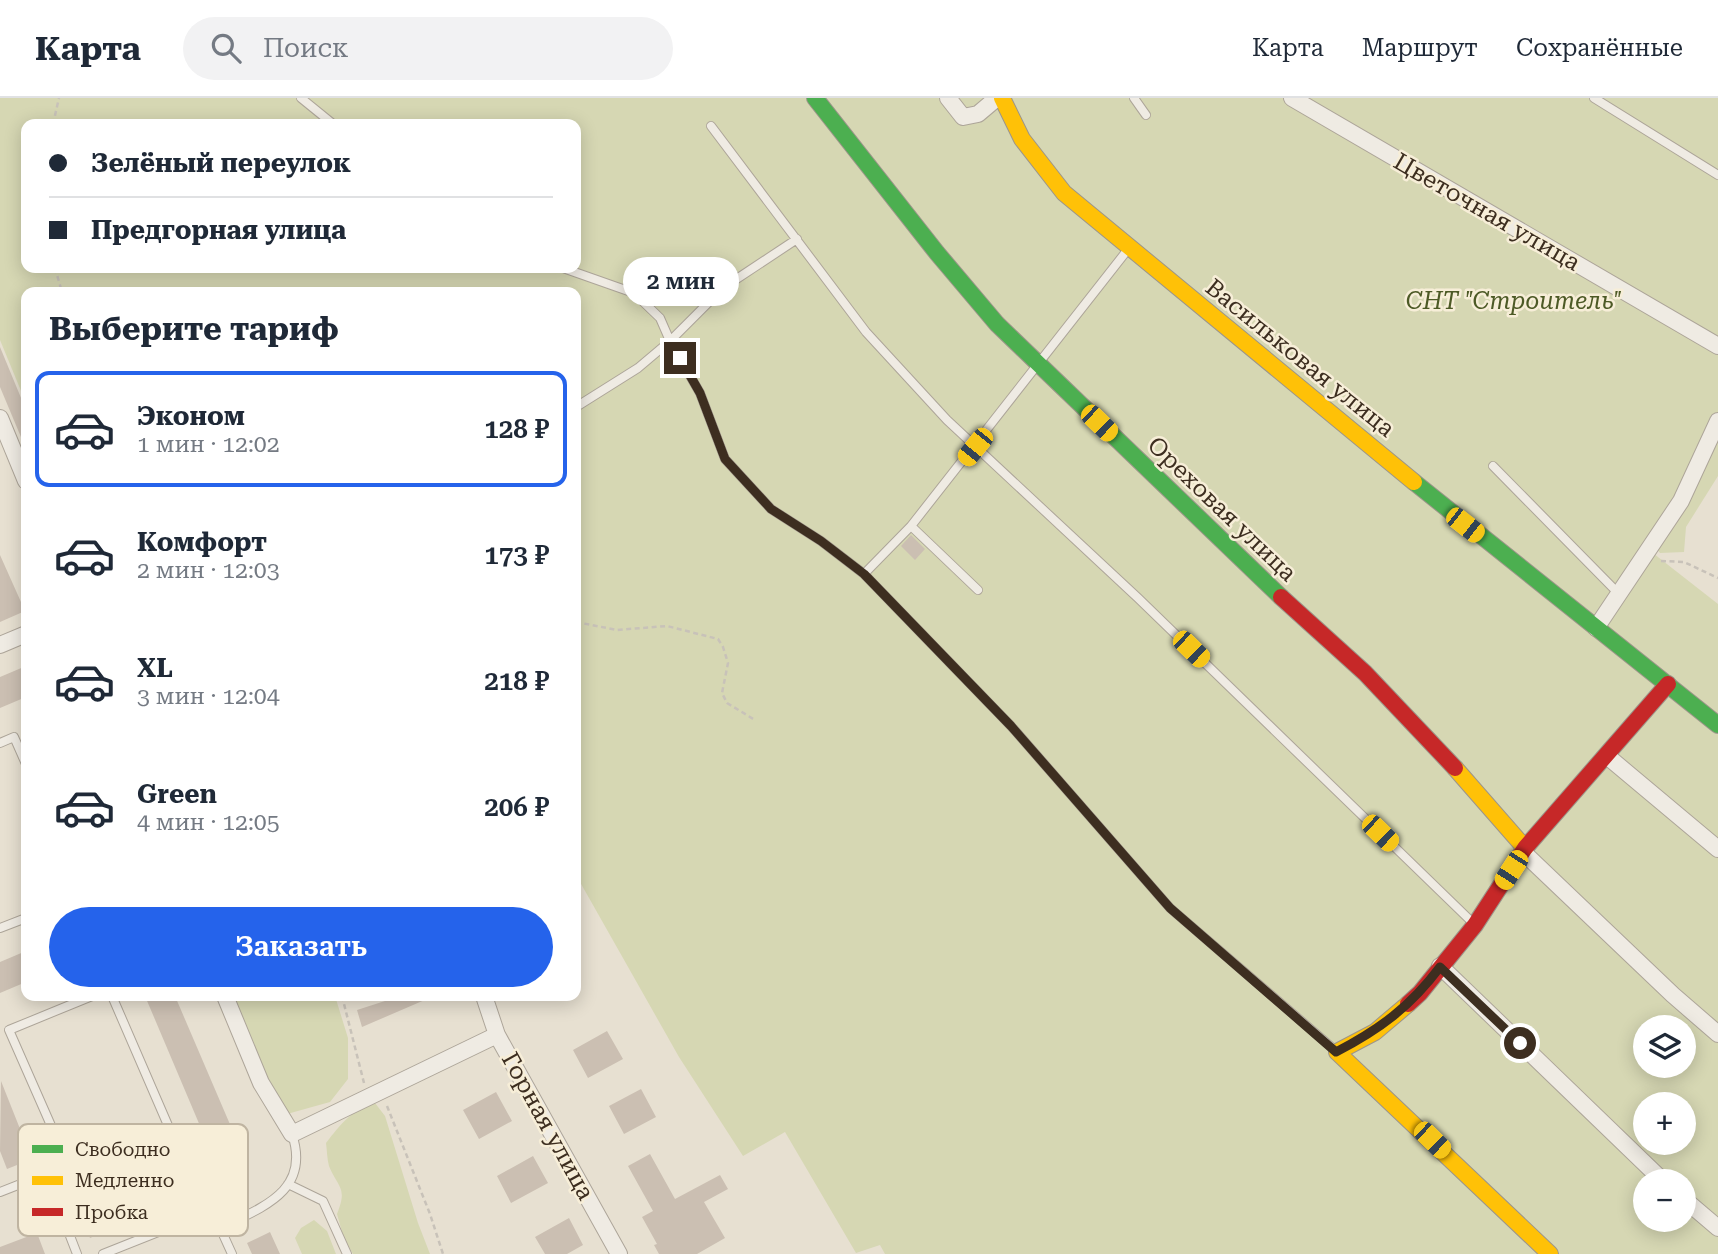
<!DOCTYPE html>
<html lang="ru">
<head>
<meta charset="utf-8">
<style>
	body { margin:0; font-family:"Roboto Serif",serif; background:#f2f2f3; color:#1f2937; height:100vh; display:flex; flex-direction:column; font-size:26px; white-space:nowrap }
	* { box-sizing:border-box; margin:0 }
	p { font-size:23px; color:#747a83 }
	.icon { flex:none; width:38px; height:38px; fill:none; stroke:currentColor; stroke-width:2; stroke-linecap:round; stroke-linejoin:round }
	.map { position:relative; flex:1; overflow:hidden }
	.drawer { position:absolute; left:21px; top:189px; width:560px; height:714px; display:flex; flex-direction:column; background:#fff; border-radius:14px; box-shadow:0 4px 18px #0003 }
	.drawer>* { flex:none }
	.guide { position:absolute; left:21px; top:21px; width:560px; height:154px; border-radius:14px; box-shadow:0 4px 18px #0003; display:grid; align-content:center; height:154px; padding:0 28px; background:#fff }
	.tools { position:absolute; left:1633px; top:917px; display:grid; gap:14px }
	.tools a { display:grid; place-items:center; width:63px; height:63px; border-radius:50%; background:#fff; box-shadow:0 4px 18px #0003; font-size:35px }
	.end { position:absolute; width:32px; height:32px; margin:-16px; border:9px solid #3d2e20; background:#fff; box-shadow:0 0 0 4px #fff }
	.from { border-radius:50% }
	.bubble { position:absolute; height:49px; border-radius:24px; background:#fff; box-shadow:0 4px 18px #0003; font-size:23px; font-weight:600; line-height:49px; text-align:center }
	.car { position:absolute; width:21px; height:42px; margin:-21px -10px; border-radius:9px; box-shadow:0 0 5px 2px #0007; background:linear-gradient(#f5c518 24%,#345 0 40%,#f5c518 0 76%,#345 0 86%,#f5c518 0) }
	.guide b { display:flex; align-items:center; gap:24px; height:66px; font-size:26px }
	.guide b+b { border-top:2px solid #e0e1e3 }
	.guide i { width:18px; height:18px; background:#1f2937 }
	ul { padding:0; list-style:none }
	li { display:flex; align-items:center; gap:21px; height:116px; margin:0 14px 10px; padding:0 14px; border:4px solid transparent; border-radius:14px }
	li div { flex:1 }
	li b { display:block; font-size:26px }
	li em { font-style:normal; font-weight:600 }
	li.active { border-color:#2563eb }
	li>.icon { width:63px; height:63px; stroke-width:1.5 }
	h2 { padding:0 28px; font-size:32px; line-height:84px }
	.action { display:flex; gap:14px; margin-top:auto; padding:14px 28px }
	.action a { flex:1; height:80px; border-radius:42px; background:#2563eb; color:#fff; font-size:28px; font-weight:600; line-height:80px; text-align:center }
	header { display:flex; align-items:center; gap:42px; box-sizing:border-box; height:98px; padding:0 35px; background:#fff; border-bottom:2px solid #e0e1e3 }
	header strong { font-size:33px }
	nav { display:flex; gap:38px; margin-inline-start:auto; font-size:24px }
	.search { width:490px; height:63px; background:#f2f2f3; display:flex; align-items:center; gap:18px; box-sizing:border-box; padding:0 24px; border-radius:38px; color:#747a83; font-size:26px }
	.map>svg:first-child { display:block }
	.green { fill:#d6d7b3; fill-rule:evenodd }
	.building { fill:#cbbfb2 }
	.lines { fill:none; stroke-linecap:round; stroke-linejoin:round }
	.lane-casing { stroke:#ada599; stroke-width:10 }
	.street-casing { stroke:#ada599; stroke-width:18 }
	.fast-casing { stroke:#9c958a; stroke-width:18 }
	.slow-casing { stroke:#9c958a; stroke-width:18 }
	.jam-casing { stroke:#9c958a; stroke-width:18 }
	.path { stroke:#c8c2b9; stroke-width:2.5; stroke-dasharray:5 3.5; stroke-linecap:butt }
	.lane { stroke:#efebe3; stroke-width:8 }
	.street { stroke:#efebe3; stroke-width:16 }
	.fast { stroke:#4caf50; stroke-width:16 }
	.slow { stroke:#ffc107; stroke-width:16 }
	.jam { stroke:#c62828; stroke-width:16 }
	.route { stroke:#3d2e20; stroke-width:9 }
	.labels { text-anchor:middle; stroke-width:5; stroke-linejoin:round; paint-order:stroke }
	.street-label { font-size:24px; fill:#3d2e20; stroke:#f7eed8 }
	.park-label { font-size:24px; font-style:italic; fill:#4d5a26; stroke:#f7eed8 }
	.key { fill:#f7eed8; stroke:#bfb4a1; stroke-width:2 }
	.key-label { font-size:19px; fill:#3d2e20 }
</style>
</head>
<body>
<header>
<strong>Карта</strong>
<div class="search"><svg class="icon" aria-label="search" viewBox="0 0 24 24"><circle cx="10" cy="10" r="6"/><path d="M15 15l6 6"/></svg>Поиск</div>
<nav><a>Карта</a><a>Маршрут</a><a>Сохранённые</a></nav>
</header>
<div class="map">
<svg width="1718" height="1156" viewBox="0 0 1718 1156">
	<rect width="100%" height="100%" fill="#e7e0d1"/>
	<path class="green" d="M0 0H1718V323L1649 452 1718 506V1156H885L880 1147 856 1155 785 1034 743 1058 679 959 576 777V194H26V305L0 242ZM26 26H576V170H26ZM1645 929H1684V968H1645ZM1645 1006H1684V1045H1645ZM1645 1083H1684V1122H1645Z
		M1718 330V378L1686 429 1684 454 1660 455 1656 450Z
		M229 898H335L348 940V981L330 1004 287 1016 273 995Z
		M375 1005 385 1018 418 1125 430 1156H353L344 1141 337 1116C348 1089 338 1090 329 1068 327 1061 327 1052 326 1045 340 1027 352 1011 375 1005Z
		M314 1122 327 1133 336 1156H302L295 1140 301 1130Z"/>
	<path class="building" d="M0 249 26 312V351L0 289Z
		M911 437 925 451 915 462 901 448Z
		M0 457 25 513 0 524Z
		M26 568V599L0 610V579Z
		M26 853V884L0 895V864Z
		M145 898H175L232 1031 206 1042Z
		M383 898H434L362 929 357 912 385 903Z
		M607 933 623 961 588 980 573 952Z
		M1 983 32 1061 7 1071 0 1053Z
		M641 991 656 1019 624 1036 609 1008Z
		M496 994 512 1023 479 1041 463 1012Z
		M650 1056 675 1101 720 1077 728 1091 704 1104 725 1140 697 1156H659L654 1147 657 1146 642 1119 653 1113 628 1068Z
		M533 1058 548 1085 511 1105 497 1078Z
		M199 1066 209 1089 90 1140 80 1117Z
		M569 1120 583 1147 567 1156H545L535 1139Z
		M270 1134 280 1156H252L247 1145Z
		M37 1135 45 1156H0V1149Z"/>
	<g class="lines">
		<g class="lane-casing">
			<path id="lane" d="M301 0 333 26
				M1134 0 1146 17
				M1594 0 1718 77
				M711 28 866 234 947 322 1138 500 1473 825
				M563 170 634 195 660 220 670 243 700 295 725 361 771 411 821 443 864 476 1011 628 1170 810 1336 953
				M576 309 638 270 670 243 723 190 797 141
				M1493 368 1620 497
				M911 428 1129 150
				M864 476 911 428 978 492
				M0 645 14 639 26 666
				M0 830 26 820
				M71 1073 9 932 92 898
				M49 1082 170 1032 112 898
				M288 1086 323 1103 347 1156
				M0 1094 46 1076 77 1156
				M220 1130C263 1109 311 1093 292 1036
				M103 1156 206 1115 217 1123 232 1156"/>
		</g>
		<g class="street-casing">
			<path id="street" d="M948 0 963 19 978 16 997 0
				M1292 0 1718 248
				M0 320 26 383
				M1596 530 1681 403 1718 323
				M0 547 26 536
				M1607 658 1718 751
				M1523 754 1673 897 1718 936
				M1440 868 1663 1083
				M225 898 261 985 292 1036 497 937
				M484 898 497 937 619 1156
				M1684 1101 1718 1130"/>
		</g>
		<g class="fast-casing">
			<path id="fast" d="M815 0 937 155 997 226 1281 499
				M1414 384 1718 627"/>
		</g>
		<g class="slow-casing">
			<path id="slow" d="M1002 0 1022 41 1064 95 1414 384
				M1455 670 1525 750
				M1408 906 1375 934 1337 954 1550 1156"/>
		</g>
		<g class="jam-casing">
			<path id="jam" d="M1281 499 1365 575 1455 670
				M1408 906 1420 895 1475 827 1525 750 1668 586"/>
		</g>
		<path class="path" d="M53 26 59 0
			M55 170 62 194
			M1661 463 1684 464 1718 480
			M576 524 617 532 667 528 718 541 723 549 728 565 722 595 727 605 755 622
			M342 898 364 985
			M387 1008 430 1116 443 1156"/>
		<use href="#lane" class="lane"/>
		<use href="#street" class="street"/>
		<use href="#fast" class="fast"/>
		<use href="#slow" class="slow"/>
		<use href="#jam" class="jam"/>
	</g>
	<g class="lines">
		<path class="route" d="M680 260 700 295 725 361 771 411 821 443 864 476 1011 628 1170 810 1336 954C1380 931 1410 909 1440 869L1520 945"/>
	</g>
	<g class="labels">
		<g class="street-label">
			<text transform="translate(1487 114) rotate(30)" y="8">Цветочная улица</text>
			<text transform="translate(1300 260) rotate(39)" y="8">Васильковая улица</text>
			<text transform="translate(1222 411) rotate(44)" y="8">Ореховая улица</text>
			<text transform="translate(548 1028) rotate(61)" y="8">Горная улица</text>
		</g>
		<g class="park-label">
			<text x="1514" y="211">СНТ "Строитель"</text>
		</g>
	</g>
	<rect x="18" y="1026" width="230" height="112" rx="10" class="key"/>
	<rect x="32" y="1047" width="31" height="8" fill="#4caf50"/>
	<rect x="32" y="1078" width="31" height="9" fill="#ffc107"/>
	<rect x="32" y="1110" width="31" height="8" fill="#c62828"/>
	<g class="key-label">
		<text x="75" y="1058">Свободно</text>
		<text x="75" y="1089">Медленно</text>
		<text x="75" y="1121">Пробка</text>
	</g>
</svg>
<div class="tools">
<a><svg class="icon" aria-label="layers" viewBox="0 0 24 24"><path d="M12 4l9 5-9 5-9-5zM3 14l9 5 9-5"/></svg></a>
<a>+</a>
<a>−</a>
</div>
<i class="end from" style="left:1520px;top:945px"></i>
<i class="end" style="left:680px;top:260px"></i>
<div class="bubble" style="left:623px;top:159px;width:116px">2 мин</div>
<i class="car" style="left:1099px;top:325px;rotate:134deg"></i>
<i class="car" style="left:975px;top:349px;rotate:219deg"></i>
<i class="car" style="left:1465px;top:427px;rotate:128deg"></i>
<i class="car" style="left:1191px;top:551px;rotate:134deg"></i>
<i class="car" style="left:1380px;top:735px;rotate:134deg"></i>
<i class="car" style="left:1511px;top:772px;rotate:213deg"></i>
<i class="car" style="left:1432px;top:1042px;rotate:134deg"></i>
<div class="guide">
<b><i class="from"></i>Зелёный переулок</b>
<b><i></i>Предгорная улица</b>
</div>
<section class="drawer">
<h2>Выберите тариф</h2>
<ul>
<li class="active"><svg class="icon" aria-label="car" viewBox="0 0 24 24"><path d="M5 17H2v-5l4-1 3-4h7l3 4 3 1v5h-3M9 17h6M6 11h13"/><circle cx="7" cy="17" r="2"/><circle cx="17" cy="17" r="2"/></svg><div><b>Эконом</b><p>1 мин · 12:02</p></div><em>128 ₽</em></li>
<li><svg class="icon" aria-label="car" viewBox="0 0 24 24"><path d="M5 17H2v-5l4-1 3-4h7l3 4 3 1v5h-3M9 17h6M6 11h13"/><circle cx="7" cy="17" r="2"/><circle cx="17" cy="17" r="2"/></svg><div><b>Комфорт</b><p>2 мин · 12:03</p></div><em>173 ₽</em></li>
<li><svg class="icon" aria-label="car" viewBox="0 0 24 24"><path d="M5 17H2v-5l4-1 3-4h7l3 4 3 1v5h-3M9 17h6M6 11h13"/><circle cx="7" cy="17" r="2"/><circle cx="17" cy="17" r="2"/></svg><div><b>XL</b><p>3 мин · 12:04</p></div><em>218 ₽</em></li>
<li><svg class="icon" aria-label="car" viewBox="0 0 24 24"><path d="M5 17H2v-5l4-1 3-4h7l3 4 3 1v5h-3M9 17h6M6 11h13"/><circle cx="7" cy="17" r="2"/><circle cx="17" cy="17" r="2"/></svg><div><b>Green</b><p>4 мин · 12:05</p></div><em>206 ₽</em></li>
</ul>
<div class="action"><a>Заказать</a></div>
</section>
</div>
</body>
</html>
